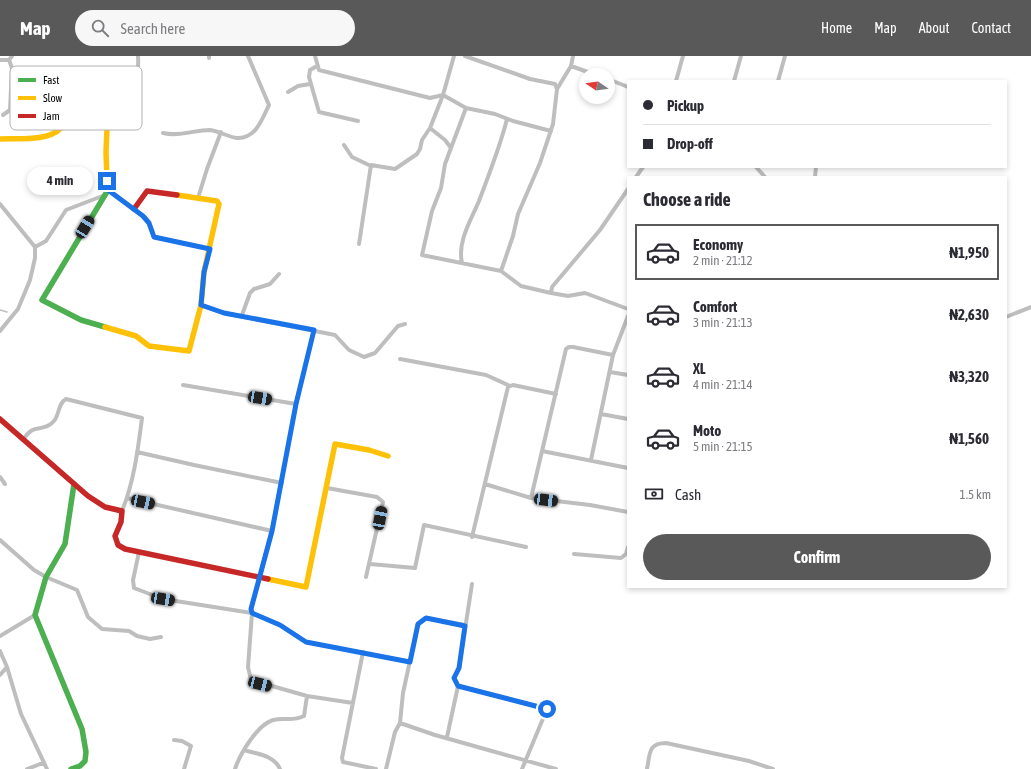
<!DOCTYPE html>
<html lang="en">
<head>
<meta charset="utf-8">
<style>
	body { margin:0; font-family:"Asap Condensed",sans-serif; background:#f7f7f7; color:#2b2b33; height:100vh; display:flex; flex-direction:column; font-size:15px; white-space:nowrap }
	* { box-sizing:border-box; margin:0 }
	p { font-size:13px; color:#7c7c81 }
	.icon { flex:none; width:22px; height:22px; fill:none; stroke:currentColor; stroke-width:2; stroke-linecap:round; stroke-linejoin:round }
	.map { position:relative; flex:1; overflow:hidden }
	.drawer { position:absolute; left:627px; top:120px; width:380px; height:412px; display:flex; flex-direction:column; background:#fff; border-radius:0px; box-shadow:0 2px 6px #0003 }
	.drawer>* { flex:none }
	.banner { position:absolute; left:627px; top:24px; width:380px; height:88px; border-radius:0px; box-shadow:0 2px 6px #0003; display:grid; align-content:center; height:88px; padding:0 16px; background:#fff }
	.needle { width:26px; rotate:283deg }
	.tools { position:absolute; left:579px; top:12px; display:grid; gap:8px }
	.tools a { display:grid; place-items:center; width:36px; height:36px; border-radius:50%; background:#fff; box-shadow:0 2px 6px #0003; font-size:20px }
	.end { position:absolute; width:18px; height:18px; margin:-9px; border:5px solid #1a73e8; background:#fff; box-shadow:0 0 0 2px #fff }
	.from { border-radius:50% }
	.bubble { position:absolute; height:28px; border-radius:14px; background:#fff; box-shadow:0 2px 6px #0003; font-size:13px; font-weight:700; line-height:28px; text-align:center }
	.car { position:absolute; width:12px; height:24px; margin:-12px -6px; border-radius:5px; box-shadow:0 0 3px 1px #0007; background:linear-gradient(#222 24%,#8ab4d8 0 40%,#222 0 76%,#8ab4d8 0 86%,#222 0) }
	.banner b { display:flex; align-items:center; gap:14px; height:38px; font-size:15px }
	.banner b+b { border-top:1px solid #e1e1e2 }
	.banner i { width:10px; height:10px; background:#2b2b33 }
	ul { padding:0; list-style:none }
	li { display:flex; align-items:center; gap:12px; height:56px; margin:0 8px 6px; padding:0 8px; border:2px solid transparent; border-radius:0px }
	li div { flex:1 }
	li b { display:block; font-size:15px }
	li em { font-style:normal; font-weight:700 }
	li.active { border-color:#595959 }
	li>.icon { width:36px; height:36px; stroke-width:1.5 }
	h2 { padding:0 16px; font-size:18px; line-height:48px }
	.pay { display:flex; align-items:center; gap:10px; height:44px; padding:0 16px; font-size:15px }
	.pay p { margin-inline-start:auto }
	.primary-button { display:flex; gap:8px; margin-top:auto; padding:8px 16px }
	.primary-button a { flex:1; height:46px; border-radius:24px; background:#595959; color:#fff; font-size:16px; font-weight:700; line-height:46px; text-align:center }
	header { display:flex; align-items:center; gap:24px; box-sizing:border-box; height:56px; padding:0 20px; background:#595959; color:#fff }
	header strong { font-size:19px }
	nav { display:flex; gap:22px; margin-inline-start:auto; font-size:14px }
	.search { width:280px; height:36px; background:#f7f7f7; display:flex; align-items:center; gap:10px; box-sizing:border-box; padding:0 14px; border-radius:22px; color:#7c7c81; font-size:15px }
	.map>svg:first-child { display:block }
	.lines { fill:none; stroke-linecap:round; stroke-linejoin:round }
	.stream { stroke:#bebebe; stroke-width:1.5 }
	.street { stroke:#bebebe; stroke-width:4 }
	.fast { stroke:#4caf50; stroke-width:5.5 }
	.slow { stroke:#ffc107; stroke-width:5.5 }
	.jam { stroke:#c62828; stroke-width:5.5 }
	.route { stroke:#1a73e8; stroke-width:5 }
	.key { fill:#fff; stroke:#b2b2b2; stroke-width:1 }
	.key-label { font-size:11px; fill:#000 }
</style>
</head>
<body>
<header>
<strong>Map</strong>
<div class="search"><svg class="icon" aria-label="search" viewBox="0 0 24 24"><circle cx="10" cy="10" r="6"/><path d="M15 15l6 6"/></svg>Search here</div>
<nav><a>Home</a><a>Map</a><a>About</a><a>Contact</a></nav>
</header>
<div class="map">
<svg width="1031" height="713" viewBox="0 0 1031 713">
	<rect width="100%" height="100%" fill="#fff"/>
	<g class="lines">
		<path class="stream" d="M0 254 7 256"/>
		<path class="street" d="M209 0V2
			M315 0 319 14 430 42 443 39 466 52 495 58 513 65 551 75
			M465 0 530 23 555 28 557 33
			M0 4H9L12 0
			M317 10 310 14 309 21 319 56 358 65
			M571 10 596 19
			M608 23 628 31
			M676 25 683 0
			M734 25 741 0
			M778 25 785 0
			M288 36 298 30 310 28
			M466 52 445 108 441 132 432 155 422 199 501 215 521 230 551 237
			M3 59 10 54 12 12 9 4
			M110 59C129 40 140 28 138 0
			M430 72 445 84 451 92
			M163 77C179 81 194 74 210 74 219 75 228 81 237 82 256 83 262 63 269 49L248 0
			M344 89 352 101 371 110
			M756 111 765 121
			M636 121 643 111
			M815 121 816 111
			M628 133 600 174 552 231 551 237 568 240 585 237 628 253
			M108 134 143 160 149 167 154 181 210 193
			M198 142 207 113 221 76
			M0 148 35 191V202L30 224 18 253 0 275
			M359 188 371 109 395 113 417 98 420 93 422 84 430 72 443 39 454 0
			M35 191 46 185 66 154 105 139
			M462 207C457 186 471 164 479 145 489 118 500 91 507 63
			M501 215 513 180 518 158 540 107 553 68 557 33 571 10 573 0
			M201 249 224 257 335 279 349 294 364 301 375 297 398 270 405 268
			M242 259 250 237 254 233 270 228 279 218
			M1006 261 1031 251
			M314 274 296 348 272 475 251 553 252 557 280 569 306 586 410 606
			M400 303 486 319 510 330
			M610 316 628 319
			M183 329 296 348
			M601 358 628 363
			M23 384C34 366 40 377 52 367 60 361 57 348 66 343L142 362C138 393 134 426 122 455
			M542 395 628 412
			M137 396 194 409 282 427
			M591 404 613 299 628 260
			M0 421 5 428
			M485 428 531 442 590 449 628 456
			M327 432 377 441 383 446 366 521
			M127 442 272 475
			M531 442 566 293 569 291H573L613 299
			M472 481 508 331 513 329 556 338
			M0 484 34 514 46 521 77 534 88 561 102 573 129 575 137 580 150 583 161 581
			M139 496 133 524 134 532 163 543 252 557 248 611 251 624 307 640 353 647
			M574 498 621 502 626 498 628 491
			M370 508 415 512 424 469 526 491
			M0 580 35 559
			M0 595 7 611 21 658 47 713
			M363 596 342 702 343 706 376 713
			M0 619 7 611
			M458 630 547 653 522 713
			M400 667 435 679 556 713
			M447 681 458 630 454 622 459 612 472 528
			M174 684 182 685 191 690 184 713
			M244 694C257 698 274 699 280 713
			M27 713 43 707
			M235 713C240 698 257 669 273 664 286 661 291 666 304 660L307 640
			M386 713 395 676 400 667 403 637 418 568 426 562 465 569
			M647 713C650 698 648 687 666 687L749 705 773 713"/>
		<path class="fast" d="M105 271 81 264 42 244 108 134 107 123
			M71 713 80 710 85 705 86 696 82 673 35 559 46 521 65 488 74 428"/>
		<path class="slow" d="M0 83C18 82 47 86 61 72 72 61 76 49 91 41L107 52 110 59 107 72 106 96 107 123
			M105 271 136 280 149 290 189 295 201 249 204 216 219 148 217 145 177 139
			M268 523 306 531 335 388 369 394 388 400"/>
		<path class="jam" d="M134 153 147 135 177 139
			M0 363 88 440 105 451 122 455 121 466 115 480 118 489 125 493 268 523"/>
	</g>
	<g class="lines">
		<path class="route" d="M107 125 108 134 143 160 149 167 154 181 210 193 204 216 201 249 224 257 314 274 296 348 272 475 251 553 252 557 280 569 306 586 410 606 418 568 426 562 465 570 459 612 454 622 458 630 547 653"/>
	</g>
	<rect x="10" y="10" width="132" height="64" rx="6" class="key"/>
	<rect x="18" y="22" width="18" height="4" fill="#4caf50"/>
	<rect x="18" y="40" width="18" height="4" fill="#ffc107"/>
	<rect x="18" y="58" width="18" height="4" fill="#c62828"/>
	<g class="key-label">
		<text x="43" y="28">Fast</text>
		<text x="43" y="46">Slow</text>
		<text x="43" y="64">Jam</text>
	</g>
</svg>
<div class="tools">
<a><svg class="needle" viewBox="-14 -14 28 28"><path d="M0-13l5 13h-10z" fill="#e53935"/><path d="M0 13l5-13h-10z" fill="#7c7c81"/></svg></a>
</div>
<i class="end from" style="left:547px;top:653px"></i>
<i class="end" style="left:107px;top:125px"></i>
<div class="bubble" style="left:27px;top:111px;width:66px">4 min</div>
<i class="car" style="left:85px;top:171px;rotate:31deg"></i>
<i class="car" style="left:260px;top:342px;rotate:100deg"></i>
<i class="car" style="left:546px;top:444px;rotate:97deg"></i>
<i class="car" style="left:143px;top:446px;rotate:102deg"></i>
<i class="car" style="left:380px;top:462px;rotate:11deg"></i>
<i class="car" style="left:163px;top:543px;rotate:99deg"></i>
<i class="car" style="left:260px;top:628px;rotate:104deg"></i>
<div class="banner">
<b><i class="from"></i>Pickup</b>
<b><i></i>Drop-off</b>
</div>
<section class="drawer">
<h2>Choose a ride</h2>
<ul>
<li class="active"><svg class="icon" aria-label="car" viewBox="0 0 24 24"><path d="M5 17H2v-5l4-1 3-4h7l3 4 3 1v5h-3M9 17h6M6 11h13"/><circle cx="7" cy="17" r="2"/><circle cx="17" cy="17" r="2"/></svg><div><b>Economy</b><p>2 min · 21:12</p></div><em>₦1,950</em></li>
<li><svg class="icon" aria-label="car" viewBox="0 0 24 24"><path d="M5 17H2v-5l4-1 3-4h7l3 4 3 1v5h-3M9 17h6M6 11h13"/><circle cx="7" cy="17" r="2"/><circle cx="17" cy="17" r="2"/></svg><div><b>Comfort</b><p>3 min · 21:13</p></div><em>₦2,630</em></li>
<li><svg class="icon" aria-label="car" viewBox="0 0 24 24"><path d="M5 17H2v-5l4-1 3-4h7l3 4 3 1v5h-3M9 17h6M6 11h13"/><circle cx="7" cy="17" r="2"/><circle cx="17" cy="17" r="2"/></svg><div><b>XL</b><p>4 min · 21:14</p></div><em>₦3,320</em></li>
<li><svg class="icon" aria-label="car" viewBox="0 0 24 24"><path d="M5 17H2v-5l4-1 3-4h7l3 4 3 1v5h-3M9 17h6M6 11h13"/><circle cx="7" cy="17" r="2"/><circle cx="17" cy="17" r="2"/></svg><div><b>Moto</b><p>5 min · 21:15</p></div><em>₦1,560</em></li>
</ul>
<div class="pay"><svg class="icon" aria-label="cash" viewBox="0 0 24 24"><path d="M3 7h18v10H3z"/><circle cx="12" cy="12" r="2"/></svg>Cash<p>1.5 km</p></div>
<div class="primary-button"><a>Confirm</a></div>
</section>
</div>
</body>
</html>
